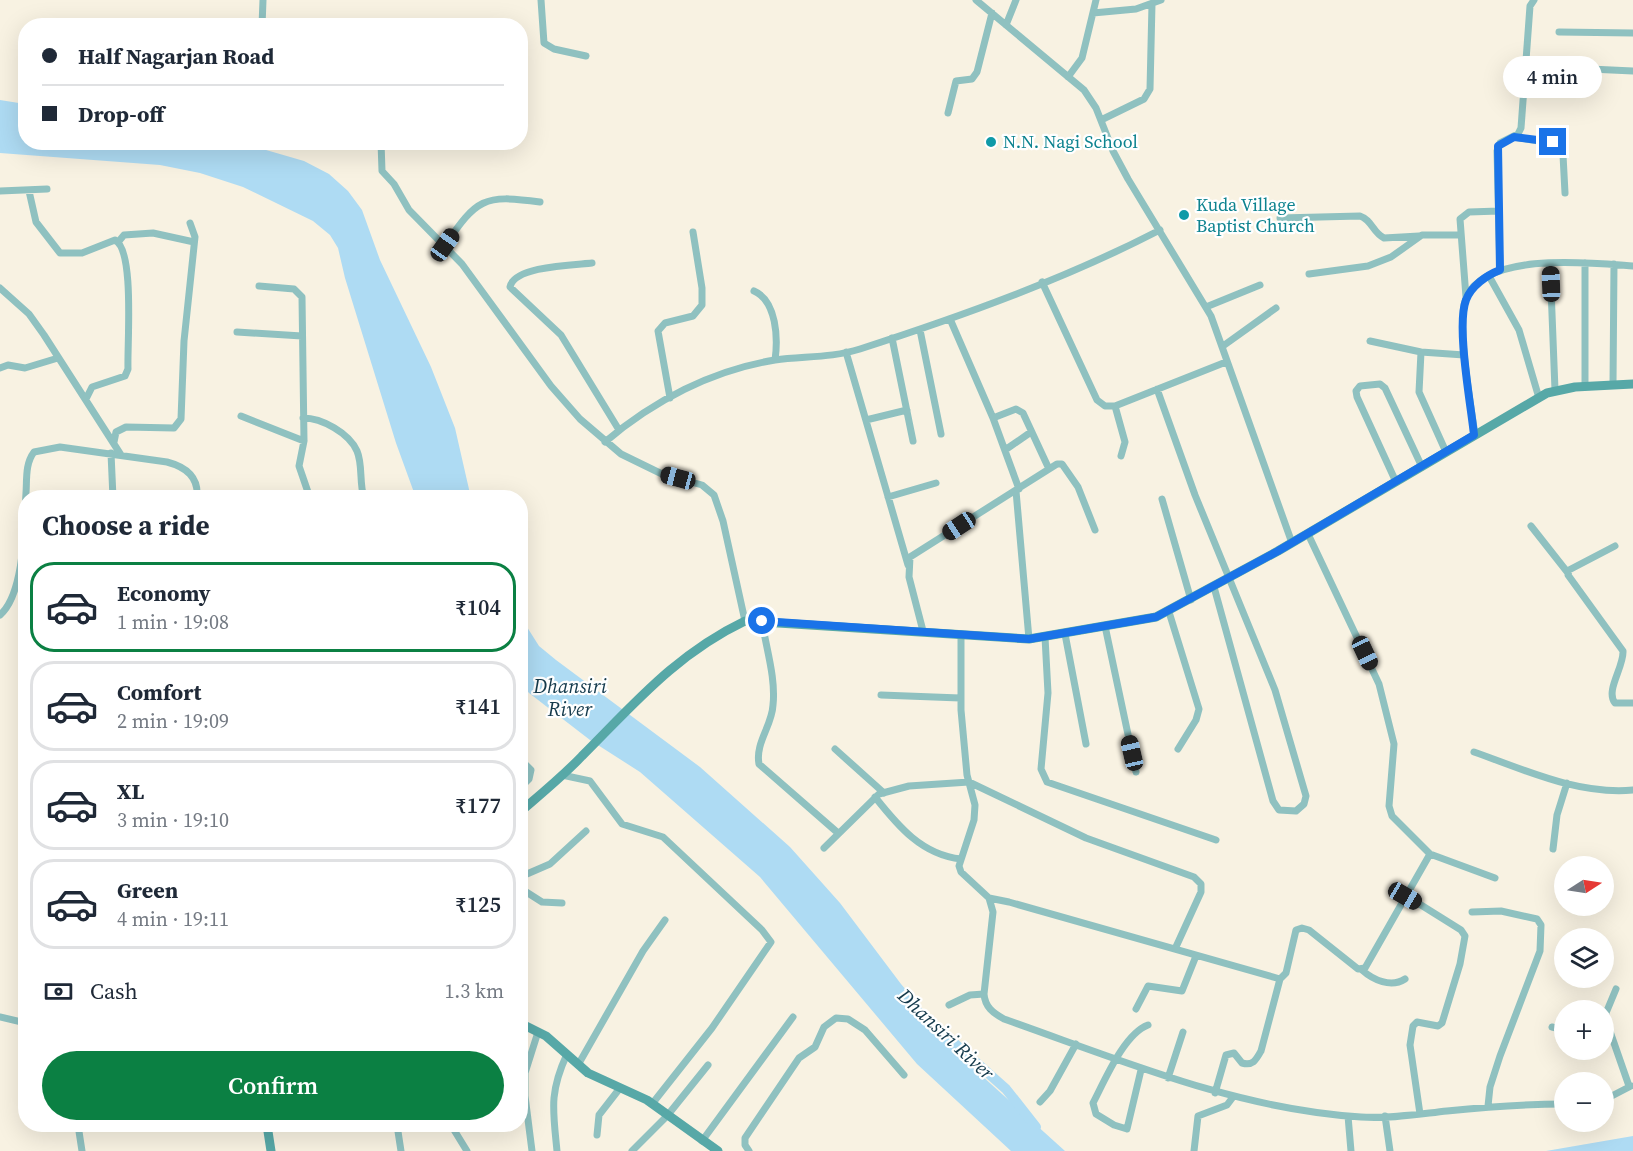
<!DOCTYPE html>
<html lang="en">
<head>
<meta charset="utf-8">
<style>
	body { margin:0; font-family:"Source Serif 4",serif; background:#f2f2f3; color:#1f2937; height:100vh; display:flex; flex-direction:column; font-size:22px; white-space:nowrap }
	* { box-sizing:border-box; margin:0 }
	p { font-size:20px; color:#747a83 }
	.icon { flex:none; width:33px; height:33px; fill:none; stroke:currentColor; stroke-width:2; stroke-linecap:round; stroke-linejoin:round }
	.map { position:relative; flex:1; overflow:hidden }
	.details { position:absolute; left:18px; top:490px; width:510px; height:642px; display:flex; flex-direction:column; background:#fff; border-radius:24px; box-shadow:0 6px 24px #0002 }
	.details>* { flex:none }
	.hud { position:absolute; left:18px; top:18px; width:510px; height:132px; border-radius:24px; box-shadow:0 6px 24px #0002; display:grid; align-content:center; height:132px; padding:0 24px; background:#fff }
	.needle { width:39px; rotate:78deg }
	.tools { position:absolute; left:1554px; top:856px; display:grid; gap:12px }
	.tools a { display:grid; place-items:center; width:60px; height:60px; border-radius:50%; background:#fff; box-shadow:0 6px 24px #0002; font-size:30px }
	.end { position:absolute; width:27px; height:27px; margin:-14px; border:8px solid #1a73e8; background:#fff; box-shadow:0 0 0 3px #fff }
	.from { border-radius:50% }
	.bubble { position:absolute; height:42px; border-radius:21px; background:#fff; box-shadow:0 6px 24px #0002; font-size:20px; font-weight:600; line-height:42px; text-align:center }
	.car { position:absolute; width:18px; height:36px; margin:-18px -9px; border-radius:8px; box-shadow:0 0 4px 2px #0007; background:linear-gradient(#222 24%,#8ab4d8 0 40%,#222 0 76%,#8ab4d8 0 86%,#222 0) }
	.hud b { display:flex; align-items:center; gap:21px; height:57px; font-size:22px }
	.hud b+b { border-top:2px solid #e0e1e3 }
	.hud i { width:15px; height:15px; background:#1f2937 }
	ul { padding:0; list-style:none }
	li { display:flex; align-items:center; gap:18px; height:90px; margin:0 12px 9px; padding:0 12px; border:3px solid #e0e1e3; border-radius:24px }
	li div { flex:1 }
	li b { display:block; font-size:22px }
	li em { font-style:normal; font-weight:600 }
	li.on { border-color:#0b8043 }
	li>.icon { width:54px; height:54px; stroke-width:1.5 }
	h2 { padding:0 24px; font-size:27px; line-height:72px }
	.pay { display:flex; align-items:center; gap:15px; height:66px; padding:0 24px; font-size:22px }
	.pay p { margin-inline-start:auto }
	.cta { display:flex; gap:12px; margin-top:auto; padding:12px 24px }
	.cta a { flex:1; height:69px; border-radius:36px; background:#0b8043; color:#fff; font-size:24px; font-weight:600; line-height:69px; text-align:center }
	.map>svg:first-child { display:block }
	.water { fill:#aedbf3 }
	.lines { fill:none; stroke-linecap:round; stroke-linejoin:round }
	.river { stroke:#aedbf3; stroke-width:10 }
	.street { stroke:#8fc1c0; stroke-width:7 }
	.secondary { stroke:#57a8a7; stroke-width:9 }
	.route { stroke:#1a73e8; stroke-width:8 }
	.culture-dot { fill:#0f9aa8; stroke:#fff; stroke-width:2 }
	.labels { text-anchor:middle; stroke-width:4.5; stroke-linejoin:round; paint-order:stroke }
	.culture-label { font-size:18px; fill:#0d838f; stroke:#fff; text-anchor:start }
	.water-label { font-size:20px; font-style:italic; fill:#143a4c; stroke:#fff }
</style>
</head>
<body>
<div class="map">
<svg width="1633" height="1151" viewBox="0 0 1633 1151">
	<rect width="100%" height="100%" fill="#f8f2e2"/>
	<path class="water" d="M0 100 25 104 26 142 242 143 304 161 329 174 348 191 362 210 380 260 431 367 455 428 471 498H416L396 443 345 278 338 248 330 235 313 221 243 187 200 173 160 165 0 153Z
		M520 616 539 646 556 660 700 767 790 847 840 903 901 984 971 1066 1065 1151H1011L917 1064 760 877 640 772 590 740 529 693 521 684Z
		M1633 1136V1151H1546Z"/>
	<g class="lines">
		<path class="river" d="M935 1026 1006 1089 1036 1127"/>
		<path class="street" d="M541 0 544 43 554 49 586 56
			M976 0 1084 90 1096 108 1113 151 1128 179 1211 316 1292 543
			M1093 13 1136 9 1161 0
			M1006 25 1016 0
			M262 26 263 0
			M1559 32 1633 33
			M1526 66 1633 71
			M1068 77 1082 58 1096 0
			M948 113 956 81 972 79 977 72 992 13
			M1101 120 1144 99 1150 89 1152 4
			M1514 137 1558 144 1563 155 1565 193
			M381 142 382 171 394 184 409 210 462 264 551 386 580 419 621 454 662 474 702 485 714 495 723 521 745 621
			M0 191 47 189
			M29 191 36 222 60 253H82L115 240C135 250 127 345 128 369L125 376 92 387 86 399
			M1280 218 1360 216C1372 220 1373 233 1384 238L1419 236
			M119 241 124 235 153 233 194 242
			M445 245C477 199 483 194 540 202
			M592 263C574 265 514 266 510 287L561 335 619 430
			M1550 263 1555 390
			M1585 263V386
			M1500 270 1497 151 1500 143 1518 134 1521 128 1530 6 1534 0
			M1309 274 1368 266 1391 257 1422 235H1460
			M1489 276 1519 330 1539 398
			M1042 282 1097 400 1105 406H1115L1226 362
			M259 286 294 289 302 297 304 441 299 466 310 498
			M0 288 29 314 44 335 121 455
			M754 291C777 301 778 339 775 360
			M1466 297 1460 219 1469 212 1499 211
			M1206 307 1260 285
			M950 319 993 418 1019 489
			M920 330 941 434
			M237 332 302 336
			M892 338 913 441
			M1370 341 1421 352 1464 355
			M1223 346 1276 308
			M846 352 908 565
			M1421 352 1419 392 1446 452
			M0 368 8 365 25 368 58 358
			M1613 384 1614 264
			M1157 389 1195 495 1275 690 1306 796 1304 804 1296 811 1279 810 1273 801 1214 587
			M670 398 658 331 665 323 693 316 702 305V288L693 232
			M1115 406 1125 442 1121 456
			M241 416 304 441
			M303 418C322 418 349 433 357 451 363 465 359 483 364 498
			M993 418 1016 409 1023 413 1049 469
			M866 420 907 410
			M1475 435C1471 406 1456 322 1466 298 1486 251 1592 263 1633 266
			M114 442 116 432 126 427 174 428 181 419 184 341 195 237 190 223
			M605 442C653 401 712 370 775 360 803 356 832 358 860 349 962 316 1065 279 1160 230
			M1005 450 1031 432
			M111 453 113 498
			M1396 482 1357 397 1356 391 1360 386 1380 384 1385 388 1422 467
			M1016 491 1029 639
			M888 497 936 483
			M1162 499 1191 600
			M1531 526 1568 573
			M1308 534 1379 684 1394 744 1389 806 1392 816 1430 854 1495 878
			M1615 546 1569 570 1568 575 1623 651C1624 667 1605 691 1615 703H1633
			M1169 612 1199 709 1196 720 1178 749
			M0 615C25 593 24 525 26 493 27 479 25 464 34 452L60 447 167 462C186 467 199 477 197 498
			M762 621C766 648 776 678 773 705 772 726 755 743 759 764L838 833
			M1105 626 1136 772
			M923 631 909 577 910 557 1057 464H1062L1078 487 1095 530
			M961 634V710L967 775 975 805 974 820 959 866 961 872 989 898 993 912 984 994C985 1007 993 1013 1004 1019 1121 1060 1235 1109 1361 1117 1389 1119 1419 1114 1447 1111 1486 1107 1525 1104 1564 1104
			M1065 634 1086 744
			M1045 637 1048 693 1041 769 1047 782 1216 840
			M881 695 960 698
			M835 749 884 793
			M1474 752C1525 770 1578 795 1633 790
			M520 759 531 770 529 779 520 788
			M562 775 590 781 622 824 663 837 762 930 771 942 712 1028 652 1104
			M875 797C898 826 922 855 961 859
			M824 848 879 794 909 786 969 782 1086 838 1194 877 1201 884V892L1175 949
			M1553 849 1557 815 1567 783
			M520 877 550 864 586 831
			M520 888 542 902 562 903
			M1405 895 1461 930 1465 936 1460 964 1442 1023 1438 1026 1417 1022 1413 1026 1410 1045 1420 1114
			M989 898 1009 902 1280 979 1286 973 1296 930 1302 928 1309 930 1358 969 1365 968 1430 854
			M1472 912 1501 911 1537 919 1541 925 1540 951 1500 1056 1490 1087 1488 1106
			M1362 970C1373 980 1391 988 1405 979
			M1616 989 1606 1013V1020L1629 1086
			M949 1005 970 995 984 994
			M1136 1009 1148 986 1182 991 1196 956
			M0 1017 26 1023
			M1552 1027 1564 1030
			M578 1065 643 951 665 920
			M1141 1070 1127 1129 1114 1125 1096 1114 1093 1103C1105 1080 1124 1034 1148 1025
			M1168 1078 1183 1032
			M1215 1093 1226 1055 1234 1053 1242 1063C1253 1066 1256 1060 1261 1051L1280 979
			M1604 1100 1631 1086
			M1040 1102 1050 1091 1076 1044
			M1348 1116 1351 1151
			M1385 1116 1390 1151
			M78 1125 82 1151
			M397 1125 401 1151
			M451 1125 467 1151
			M597 1135 599 1115 620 1088
			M702 1141 793 1017
			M532 1151 525 1096V1073L538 1032
			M557 1151C553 1110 549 1093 567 1054
			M632 1151 667 1116 708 1065
			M749 1151 745 1145V1138L799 1058 815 1047 824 1027 836 1018 848 1019 865 1030 904 1075
			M1194 1151 1198 1116 1227 1105 1233 1097"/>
		<path class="secondary" d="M520 812C541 794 563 776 582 756 634 704 676 654 745 621L1029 639 1156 617 1278 551 1547 393 1575 387 1633 384
			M520 1023 546 1036 588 1073 647 1100 718 1151
			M267 1125 271 1151"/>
	</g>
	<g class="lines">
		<path class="route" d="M762 621 1029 639 1156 617 1278 551 1474 435C1471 405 1456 326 1466 300 1471 286 1487 275 1500 270L1498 146 1514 137 1553 142"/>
	</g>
	<g class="culture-dot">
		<circle cx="991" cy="142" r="6"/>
		<circle cx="1184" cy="215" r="6"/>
	</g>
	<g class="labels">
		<g class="culture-label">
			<text x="1003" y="148">N.N. Nagi School</text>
			<text x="1196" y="211">Kuda Village<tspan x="1196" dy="21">Baptist Church</tspan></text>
		</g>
		<g class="water-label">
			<text x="570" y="693">Dhansiri<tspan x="570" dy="23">River</tspan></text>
			<text transform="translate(946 1034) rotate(43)" y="7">Dhansiri River</text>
		</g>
	</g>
</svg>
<div class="tools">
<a><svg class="needle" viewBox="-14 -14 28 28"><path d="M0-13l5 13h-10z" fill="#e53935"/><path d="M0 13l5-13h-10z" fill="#747a83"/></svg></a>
<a><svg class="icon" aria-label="layers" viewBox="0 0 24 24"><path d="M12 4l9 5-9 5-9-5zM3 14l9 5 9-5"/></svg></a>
<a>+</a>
<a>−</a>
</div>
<i class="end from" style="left:762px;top:621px"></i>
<i class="end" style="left:1553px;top:142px"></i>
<div class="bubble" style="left:1503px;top:56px;width:99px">4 min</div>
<i class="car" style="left:445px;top:245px;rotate:35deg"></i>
<i class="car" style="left:1551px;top:284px;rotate:358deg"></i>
<i class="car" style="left:678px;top:478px;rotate:285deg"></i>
<i class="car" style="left:959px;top:526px;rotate:237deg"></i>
<i class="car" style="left:1365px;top:653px;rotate:155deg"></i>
<i class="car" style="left:1132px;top:753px;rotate:347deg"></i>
<i class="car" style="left:1405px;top:896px;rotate:120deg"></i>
<div class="hud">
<b><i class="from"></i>Half Nagarjan Road</b>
<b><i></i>Drop-off</b>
</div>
<section class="details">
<h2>Choose a ride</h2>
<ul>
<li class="on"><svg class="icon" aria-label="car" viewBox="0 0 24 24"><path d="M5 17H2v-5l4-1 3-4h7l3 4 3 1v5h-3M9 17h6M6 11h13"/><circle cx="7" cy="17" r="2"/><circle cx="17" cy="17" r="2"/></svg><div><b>Economy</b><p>1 min · 19:08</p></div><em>₹104</em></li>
<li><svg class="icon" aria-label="car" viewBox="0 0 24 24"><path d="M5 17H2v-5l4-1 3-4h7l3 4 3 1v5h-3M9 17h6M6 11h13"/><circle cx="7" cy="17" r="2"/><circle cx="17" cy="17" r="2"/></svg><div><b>Comfort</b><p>2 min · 19:09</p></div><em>₹141</em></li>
<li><svg class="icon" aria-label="car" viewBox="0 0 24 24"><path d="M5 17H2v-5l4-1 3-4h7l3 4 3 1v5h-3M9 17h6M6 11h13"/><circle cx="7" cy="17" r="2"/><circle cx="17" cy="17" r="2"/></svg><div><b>XL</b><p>3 min · 19:10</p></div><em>₹177</em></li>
<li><svg class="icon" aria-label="car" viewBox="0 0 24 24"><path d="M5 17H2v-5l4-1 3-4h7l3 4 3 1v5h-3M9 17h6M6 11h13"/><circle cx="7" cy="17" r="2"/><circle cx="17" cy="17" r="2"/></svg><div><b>Green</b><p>4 min · 19:11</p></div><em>₹125</em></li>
</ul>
<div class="pay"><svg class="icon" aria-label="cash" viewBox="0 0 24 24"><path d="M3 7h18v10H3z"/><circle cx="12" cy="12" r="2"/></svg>Cash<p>1.3 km</p></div>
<div class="cta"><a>Confirm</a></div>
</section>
</div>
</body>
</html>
